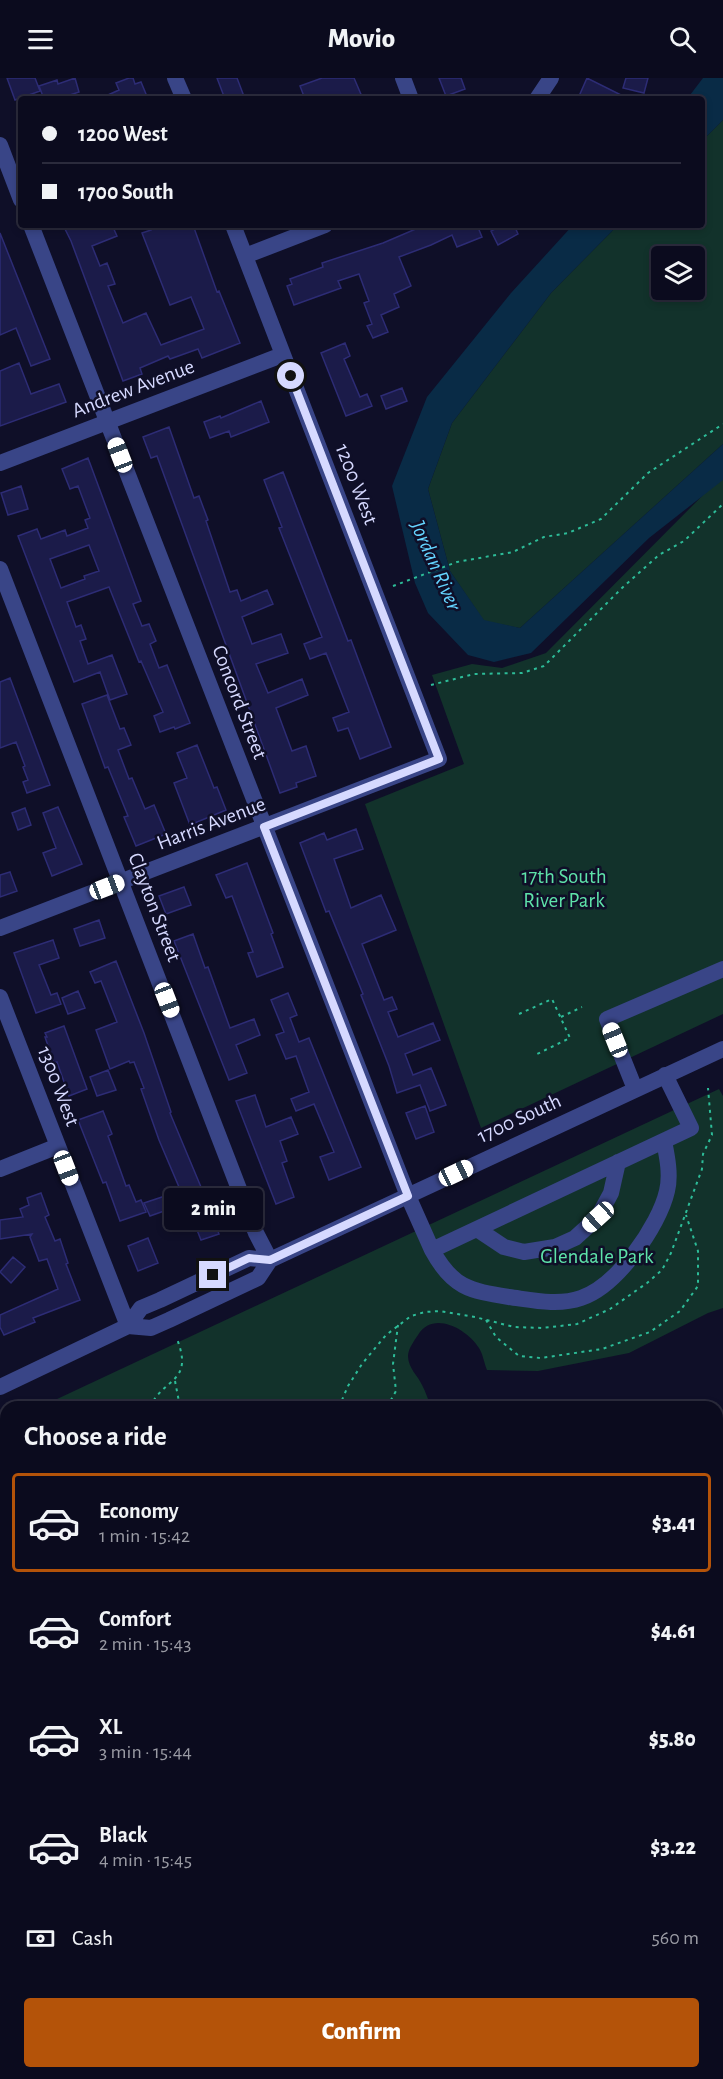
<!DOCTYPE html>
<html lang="en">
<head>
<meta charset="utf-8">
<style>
	body { margin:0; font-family:"Alegreya Sans",sans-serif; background:#19192b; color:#f1f3f6; height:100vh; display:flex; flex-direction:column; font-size:22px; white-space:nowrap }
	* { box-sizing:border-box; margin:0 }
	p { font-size:20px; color:#9a9ba4 }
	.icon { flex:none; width:33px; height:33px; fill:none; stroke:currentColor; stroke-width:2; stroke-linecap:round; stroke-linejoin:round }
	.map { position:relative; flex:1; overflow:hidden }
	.panel { position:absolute; left:0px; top:1323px; width:723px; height:678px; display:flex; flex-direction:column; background:#0b0b1e; border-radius:18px 18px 0 0; box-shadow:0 3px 9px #0003,0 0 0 2px #2b2b3c }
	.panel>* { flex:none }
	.top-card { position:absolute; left:18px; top:18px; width:687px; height:132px; border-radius:6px; box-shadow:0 3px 9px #0003,0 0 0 2px #2b2b3c; display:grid; align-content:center; height:132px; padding:0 24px; background:#0b0b1e }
	.tools { position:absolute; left:651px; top:168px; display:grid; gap:12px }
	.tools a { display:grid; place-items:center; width:54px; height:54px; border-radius:6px; background:#0b0b1e; box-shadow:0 3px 9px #0003,0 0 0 2px #2b2b3c; font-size:30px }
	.end { position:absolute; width:27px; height:27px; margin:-14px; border:8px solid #d6d9ff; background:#111; box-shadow:0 0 0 3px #111 }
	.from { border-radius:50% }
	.bubble { position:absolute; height:42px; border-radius:6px; background:#0b0b1e; box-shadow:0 3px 9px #0003,0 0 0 2px #2b2b3c; font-size:20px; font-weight:800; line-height:42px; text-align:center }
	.car { position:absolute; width:18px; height:36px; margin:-18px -9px; border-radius:8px; box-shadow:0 0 4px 2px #0007; background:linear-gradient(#fff 24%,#345 0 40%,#fff 0 76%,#345 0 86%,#fff 0) }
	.top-card b { display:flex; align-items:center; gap:21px; height:57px; font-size:22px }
	.top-card b+b { border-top:2px solid #2b2b3c }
	.top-card i { width:15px; height:15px; background:#f1f3f6 }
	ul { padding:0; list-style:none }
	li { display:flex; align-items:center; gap:18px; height:99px; margin:0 12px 9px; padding:0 12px; border:3px solid transparent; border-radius:6px }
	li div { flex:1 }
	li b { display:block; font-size:22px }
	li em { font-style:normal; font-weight:800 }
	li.current { border-color:#b45309 }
	li>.icon { width:54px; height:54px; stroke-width:1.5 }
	h2 { padding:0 24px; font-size:27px; line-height:72px }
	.pay { display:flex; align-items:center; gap:15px; height:66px; padding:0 24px; font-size:22px }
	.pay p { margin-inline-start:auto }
	.cta { display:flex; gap:12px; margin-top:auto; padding:12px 24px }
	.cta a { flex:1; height:69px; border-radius:6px; background:#b45309; color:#fff; font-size:24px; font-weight:800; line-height:69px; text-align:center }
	header { display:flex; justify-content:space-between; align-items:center; height:78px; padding:0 24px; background:#0b0b1e; font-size:27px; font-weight:800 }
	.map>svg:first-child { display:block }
	.green { fill:#12322b; fill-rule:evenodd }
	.water { fill:#092b46 }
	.building { fill:#1b1b49; stroke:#2d2c75; stroke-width:1.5; fill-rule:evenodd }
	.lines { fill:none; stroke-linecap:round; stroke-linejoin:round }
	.path { stroke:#2dbc98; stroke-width:2; stroke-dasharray:3 4.5; stroke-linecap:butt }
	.minor { stroke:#394587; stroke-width:16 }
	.rail { stroke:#02ffe9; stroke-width:4.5; stroke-dasharray:9 8; stroke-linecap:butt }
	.route { stroke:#d6d9ff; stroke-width:8 }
	.labels { text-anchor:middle; stroke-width:5; stroke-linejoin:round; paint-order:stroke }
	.street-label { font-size:21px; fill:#d6d9ff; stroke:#0f0f28 }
	.park-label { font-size:21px; fill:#5ee2a9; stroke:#0f0f28 }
	.water-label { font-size:22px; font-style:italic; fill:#64d4ff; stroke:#0f0f28 }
</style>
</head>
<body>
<header><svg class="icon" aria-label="menu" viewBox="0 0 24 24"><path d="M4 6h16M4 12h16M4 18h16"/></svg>Movio<svg class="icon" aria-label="search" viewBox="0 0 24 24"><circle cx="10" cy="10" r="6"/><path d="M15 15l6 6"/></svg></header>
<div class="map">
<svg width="723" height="2001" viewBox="0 0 723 2001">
	<rect width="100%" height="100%" fill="#0f0f28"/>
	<path class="green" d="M723 42V366L520 550 484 543 450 493 428 411 452 345 551 215 618 147H702V63ZM662 178H694V212H662Z
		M723 400V936L481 1050 365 726 464 686 432 597 472 586 502 590 546 575 713 407Z
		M719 1011 723 1018V1230L708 1235 629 1275 538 1293 487 1292C484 1285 483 1276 479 1270 467 1251 433 1232 418 1257 414 1263 408 1271 408 1278 408 1290 418 1298 422 1307 426 1314 428 1322 431 1329H40Z
		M6 1345V1560L0 1561V1348Z
		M717 1520H723V2001H196L187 1995H717Z
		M0 1601H6V1875L0 1871Z"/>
	<path class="water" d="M703 0H723V42L702 63V21H687Z
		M573 147H618L551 215 452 345 428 411 450 493 484 542 520 550 723 366V402L649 460 531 575 494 584 468 577 428 535 415 505 392 408 427 319 511 215Z
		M0 1947 6 1951V1995H73L82 2001H0Z"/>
	<path class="building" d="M7 0H35L40 13 15 22Z
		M75 0 79 14 58 21H44L39 8 57 2 58 6Z
		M129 0H133L135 6 141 4 146 16 133 21H99L119 12 116 5Z
		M217 0H237L245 21H225Z
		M322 0H354L363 21H305L300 8Z
		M439 0H461L465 11 446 18Z
		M587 0 629 21H590L580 16Z
		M626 0H648L644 15 623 10Z
		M63 147H112L117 158 92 168 100 188 107 185 115 206 108 208 123 245 146 235 161 267 204 251 191 219 170 227 142 155 151 152 149 147H193L217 214 219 213 240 265 202 280 198 271 170 281 168 278 140 290 142 296 123 303 71 163Z
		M425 147H477L482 159 457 169 452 157 431 167 399 179 411 208 394 216 399 229 381 237 388 254 373 260 367 248 372 246 364 225 369 223 359 196 338 203 341 210 294 227 287 208 292 206 290 201 323 189 322 185 383 165Z
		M503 147H514L518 156 498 167 491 153Z
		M0 155 50 281 31 288 16 250 0 257Z
		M345 265 350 278 344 281 360 319 367 316 372 328 346 338 321 275Z
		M19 285 31 316 59 306 66 324 0 348V293Z
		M402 310 407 323 386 331 381 318Z
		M261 323 269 344 231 359 229 353 210 360 204 344 220 338 221 340Z
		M169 349 194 420 199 418 208 442 206 443 230 514 237 512 241 523 267 512 273 526 242 539 252 566 281 556 288 575 256 586 268 615 302 601 308 617 276 630 292 673 306 668 316 698 296 705 297 709 280 715 157 378 151 380 143 359Z
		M88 380 141 523 133 526 142 548 149 546 156 563 150 566 159 590 167 587 190 645 175 651 174 649 160 654 154 638 163 634 141 583 139 584 109 509 67 524 76 549 81 547 86 561 80 563 88 586 112 577 127 616 110 622 100 594 74 604 18 458 37 451 41 461 65 452 67 458 88 450 85 442 90 440 78 408 70 411 62 391ZM89 467 99 493 84 498 85 501 61 510 50 481Z
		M283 394 348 563 351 562 391 669 360 681 348 650 338 653 333 640 349 634 326 575 310 581 304 566 322 559 279 450 282 449 264 402Z
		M21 408 28 431 8 437 1 415Z
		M10 600 50 707 27 715 23 704 28 702 23 689 25 688 16 664 0 670V604Z
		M107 617 120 651 124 650 131 667 118 672 129 701 132 700 145 731 154 727 166 756 136 768 124 739 128 738 108 689 105 690 82 626Z
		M197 667 214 710 217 709 226 732 190 747 174 705 187 700 177 675Z
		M58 729 82 786 52 798 43 775 56 770 43 735Z
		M25 730 31 747 18 752 12 735Z
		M356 751 363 771 334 781 351 830 381 817 396 852 362 866 384 922 392 919 397 931 388 934 398 959 433 945 440 962 405 976 413 997 431 990 446 1027 430 1033 420 1007 397 1015 389 988 361 917 363 916 329 833 326 834 300 765 324 755 327 762Z
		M247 785 273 855 271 856 283 889 257 899 248 875 253 874 232 818 226 820 216 797Z
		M10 794 17 813 0 819V797Z
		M184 809 191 827 166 836 159 818Z
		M99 842 105 860 80 868 74 851Z
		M193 856 205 890 208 889 230 950 254 941 260 957 236 967 247 995 229 1002 174 863Z
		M53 862 59 880 39 887 51 917 57 915 61 926 36 935 14 875Z
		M116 883 144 955 171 1034 170 1035 201 1109 182 1116 159 1062 141 1011 144 1010 134 984 130 985 129 983 110 991 96 952 117 944 101 903 95 905 90 894Z
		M78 913 85 930 68 936 62 920Z
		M288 915 297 937 290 940 299 964 309 960 361 1089 329 1102 320 1079 334 1074 314 1026 296 1033 291 1021 309 1014 296 978 286 981 276 957 284 954 271 922Z
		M64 948 87 1011 69 1018 57 984 54 985 45 959H47L45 955Z
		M108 992 116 1012 97 1018 90 999Z
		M255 1017 266 1049 291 1039 298 1056 280 1063 287 1083 282 1085 294 1119 276 1126 236 1023Z
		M425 1028 434 1054 416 1061 406 1035Z
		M103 1033 112 1056 108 1058 126 1108 129 1107 136 1124 141 1122 146 1134 120 1143 106 1104 103 1105 78 1042Z
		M177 1114 181 1127 150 1138 144 1125Z
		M41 1115 49 1137 45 1139 55 1163 60 1161 68 1185 66 1186 80 1222 33 1240 35 1244 4 1257 0 1249V1237L58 1211 47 1181 39 1183 30 1159 32 1156 0 1161V1142L23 1139 20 1131 29 1127 27 1120Z
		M209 1130 219 1156 201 1162 195 1147 191 1149 187 1138Z
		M148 1160 158 1185 138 1193 128 1168Z
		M13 1179 25 1189 11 1205 0 1194Z"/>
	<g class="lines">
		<path class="path" d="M393 508 457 484 513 474 544 459 568 455 601 441 648 395 723 346
			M431 607 474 596 522 595 544 588 622 510 659 477 684 463 723 426
			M519 936 552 921 570 960 537 976
			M561 939 582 929
			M486 1242 496 1259 519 1278 541 1280 602 1271 650 1254 680 1233 698 1208V1173L686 1137
			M175 1303 180 1329
			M150 1329C164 1299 194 1305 177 1261
			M339 1329 348 1308 362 1286 386 1257 411 1238 425 1234 440 1233 475 1239 514 1249 542 1250 577 1246 610 1231 647 1205 662 1192 671 1175 702 1091 703 1076 712 1057 708 1010
			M387 1329 396 1313 393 1286 398 1247
			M0 1394 6 1393
			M0 1516 6 1518"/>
		<path class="minor" d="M175 0 184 21
			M403 0 411 21
			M537 21 551 0
			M0 67 21 122
			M31 147 408 1118 432 1172 691 1050 665 997
			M245 178 325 147
			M0 385 282 277
			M0 491 256 1155 270 1182
			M0 850 439 681 233 147
			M0 919 128 1248
			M635 1011 607 941 723 891
			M0 1091 58 1068
			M477 1151 504 1169 524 1174 555 1169 575 1160 598 1139 611 1115 618 1084
			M432 1172C452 1209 469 1213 509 1219 532 1222 558 1228 581 1220 617 1208 659 1148 667 1113 671 1097 667 1078 664 1063
			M128 1248 151 1250 169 1242 258 1200 270 1182
			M0 1309 128 1248 141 1230 160 1222 249 1180 270 1182 723 971
			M0 1667H6
			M0 1715 6 1720"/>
		<path class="rail" d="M717 1503 723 1502
			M0 1581 6 1580"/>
	</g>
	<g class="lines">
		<path class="route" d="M213 1197 249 1180 270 1182 408 1118 264 749 439 681 291 298"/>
	</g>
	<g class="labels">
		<g class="street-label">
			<text transform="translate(133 310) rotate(-21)" y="7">Andrew Avenue</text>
			<text transform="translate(357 406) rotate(69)" y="7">1200 West</text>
			<text transform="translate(240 624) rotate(69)" y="7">Concord Street</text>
			<text transform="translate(211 745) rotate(-21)" y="7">Harris Avenue</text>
			<text transform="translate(155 829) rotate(69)" y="7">Clayton Street</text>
			<text transform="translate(59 1008) rotate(69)" y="7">1300 West</text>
			<text transform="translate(519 1040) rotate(-25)" y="7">1700 South</text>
		</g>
		<g class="park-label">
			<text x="564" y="805">17th South<tspan x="564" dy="24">River Park</tspan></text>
			<text x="597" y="1185">Glendale Park</text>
		</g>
		<g class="water-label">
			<text transform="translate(437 487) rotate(66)" y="8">Jordan River</text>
		</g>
	</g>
</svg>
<div class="tools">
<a><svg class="icon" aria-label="layers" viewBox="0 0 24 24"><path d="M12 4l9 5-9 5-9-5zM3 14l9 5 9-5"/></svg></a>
</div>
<i class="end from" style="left:291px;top:298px"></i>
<i class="end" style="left:213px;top:1197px"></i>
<div class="bubble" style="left:164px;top:1110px;width:99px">2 min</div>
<i class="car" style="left:120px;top:377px;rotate:339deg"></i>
<i class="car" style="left:107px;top:809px;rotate:69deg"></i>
<i class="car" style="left:167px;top:922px;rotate:159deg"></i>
<i class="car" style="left:615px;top:962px;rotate:338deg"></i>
<i class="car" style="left:66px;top:1090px;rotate:159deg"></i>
<i class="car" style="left:456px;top:1095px;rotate:65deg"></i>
<i class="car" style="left:598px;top:1139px;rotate:228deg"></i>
<div class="top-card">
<b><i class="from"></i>1200 West</b>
<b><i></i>1700 South</b>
</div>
<section class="panel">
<h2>Choose a ride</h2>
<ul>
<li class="current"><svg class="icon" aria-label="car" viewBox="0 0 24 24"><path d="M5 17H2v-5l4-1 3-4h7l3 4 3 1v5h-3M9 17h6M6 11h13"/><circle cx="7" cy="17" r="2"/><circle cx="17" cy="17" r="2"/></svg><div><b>Economy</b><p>1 min · 15:42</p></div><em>$3.41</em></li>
<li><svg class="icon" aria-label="car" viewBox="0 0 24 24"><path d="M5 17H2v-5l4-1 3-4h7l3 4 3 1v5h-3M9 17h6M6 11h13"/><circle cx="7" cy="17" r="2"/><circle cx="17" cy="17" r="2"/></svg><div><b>Comfort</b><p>2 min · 15:43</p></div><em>$4.61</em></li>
<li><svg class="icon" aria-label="car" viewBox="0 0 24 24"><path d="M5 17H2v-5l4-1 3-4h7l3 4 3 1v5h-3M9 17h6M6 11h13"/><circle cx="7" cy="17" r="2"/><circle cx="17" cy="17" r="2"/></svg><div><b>XL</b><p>3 min · 15:44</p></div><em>$5.80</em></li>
<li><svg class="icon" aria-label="car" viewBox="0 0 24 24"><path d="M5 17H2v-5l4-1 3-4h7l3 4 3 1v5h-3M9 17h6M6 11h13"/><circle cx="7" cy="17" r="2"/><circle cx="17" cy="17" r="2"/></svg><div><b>Black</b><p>4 min · 15:45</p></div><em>$3.22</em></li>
</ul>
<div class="pay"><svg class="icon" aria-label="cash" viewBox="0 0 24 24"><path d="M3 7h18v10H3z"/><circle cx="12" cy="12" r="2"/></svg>Cash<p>560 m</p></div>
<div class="cta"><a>Confirm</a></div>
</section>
</div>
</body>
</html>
